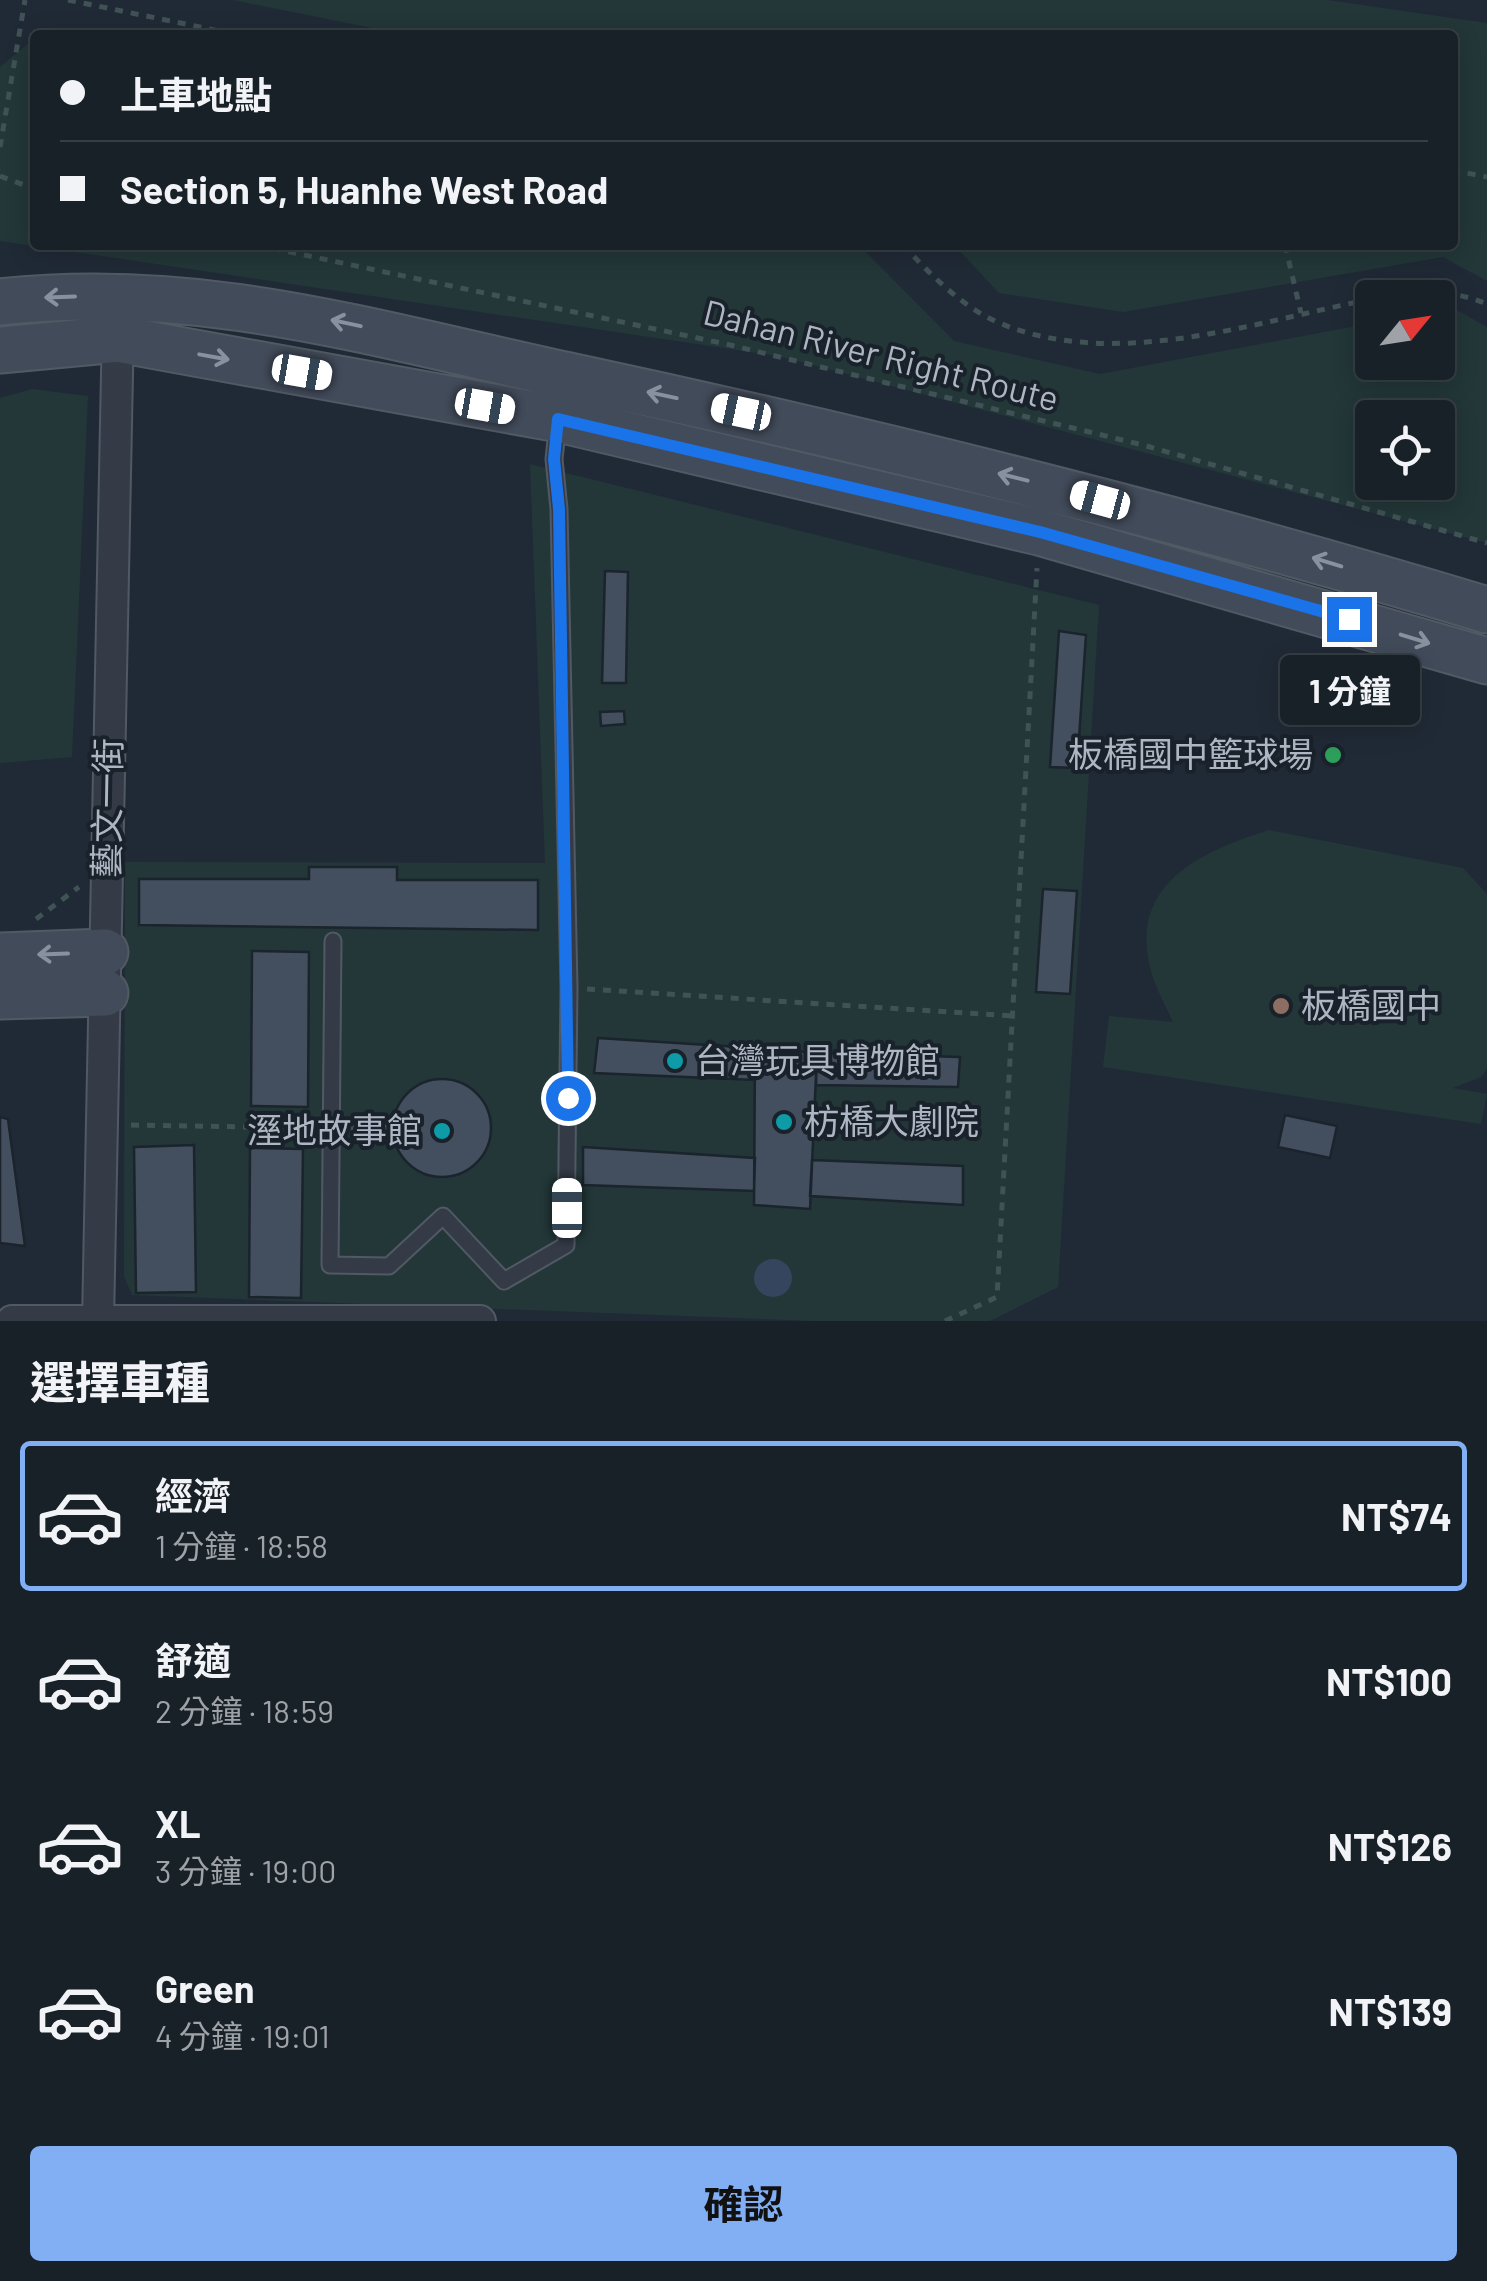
<!DOCTYPE html>
<html lang="zh-TW">
<head>
<meta charset="utf-8">
<style>
	body { margin:0; font-family:Barlow,"Noto Sans TC",sans-serif; background:#212830; color:#f1f3f6; height:100vh; display:flex; flex-direction:column; font-size:38px; white-space:nowrap }
	* { box-sizing:border-box; margin:0 }
	p { font-size:32px; color:#9fa3a8 }
	.icon { flex:none; width:55px; height:55px; fill:none; stroke:currentColor; stroke-width:2; stroke-linecap:round; stroke-linejoin:round }
	.map { position:relative; height:1321px; overflow:hidden }
	.side { display:flex; flex-direction:column; background:#182028; flex:1 }
	.side>* { flex:none }
	.top-card { position:absolute; left:30px; top:30px; width:1428px; height:220px; border-radius:10px; box-shadow:0 5px 25px #0003,0 0 0 2px #363e45; display:grid; align-content:center; height:220px; padding:0 30px; background:#182028 }
	.needle { width:65px; rotate:60deg }
	.tools { position:absolute; left:1355px; top:280px; display:grid; gap:20px }
	.tools a { display:grid; place-items:center; width:100px; height:100px; border-radius:10px; background:#182028; box-shadow:0 5px 25px #0003,0 0 0 2px #363e45; font-size:50px }
	.end { position:absolute; width:45px; height:45px; margin:-22px; border:12px solid #1a73e8; background:#fff; box-shadow:0 0 0 5px #fff }
	.from { border-radius:50% }
	.bubble { position:absolute; height:70px; border-radius:10px; background:#182028; box-shadow:0 5px 25px #0003,0 0 0 2px #363e45; font-size:32px; font-weight:700; line-height:70px; text-align:center }
	.car { position:absolute; width:30px; height:60px; margin:-30px -15px; border-radius:12px; box-shadow:0 0 8px 2px #0007; background:linear-gradient(#fff 24%,#345 0 40%,#fff 0 76%,#345 0 86%,#fff 0) }
	.top-card b { display:flex; align-items:center; gap:35px; height:95px; font-size:38px }
	.top-card b+b { border-top:2px solid #363e45 }
	.top-card i { width:25px; height:25px; background:#f1f3f6 }
	ul { padding:0; list-style:none }
	li { display:flex; align-items:center; gap:30px; height:150px; margin:0 20px 15px; padding:0 10px; border:5px solid transparent; border-radius:10px }
	li div { flex:1 }
	li b { display:block; font-size:38px }
	li em { font-style:normal; font-weight:700 }
	li.active { border-color:#82aef4 }
	li>.icon { width:90px; height:90px; stroke-width:1.5 }
	h2 { padding:0 30px; font-size:45px; line-height:120px }
	.action { display:flex; gap:20px; margin-top:auto; padding:20px 30px }
	.action a { flex:1; height:115px; border-radius:10px; background:#82aef4; color:#111; font-size:40px; font-weight:700; line-height:115px; text-align:center }
	.map>svg:first-child { display:block }
	.green { fill:#233738; fill-rule:evenodd }
	.water { fill:#34455d }
	.building { fill:#434f5e; stroke:#1b232d; stroke-width:2.5 }
	.lines { fill:none; stroke-linecap:round; stroke-linejoin:round }
	.lane-casing { stroke:#515964; stroke-width:19 }
	.street-casing { stroke:#515964; stroke-width:34 }
	.secondary-casing { stroke:#515964; stroke-width:49 }
	.path { stroke:#405255; stroke-width:5; stroke-dasharray:8 8; stroke-linecap:butt }
	.lane { stroke:#343b47; stroke-width:15 }
	.street { stroke:#343b47; stroke-width:30 }
	.secondary { stroke:#424b5a; stroke-width:45 }
	.oneway { stroke:#88919e }
	.route { stroke:#1a73e8; stroke-width:12 }
	.leisure-dot { fill:#2e9e5b; stroke:#19212b; stroke-width:4 }
	.education-dot { fill:#8d6e63; stroke:#19212b; stroke-width:4 }
	.culture-dot { fill:#0f9aa8; stroke:#19212b; stroke-width:4 }
	.labels { text-anchor:middle; stroke-width:8; stroke-linejoin:round; paint-order:stroke }
	.street-label { font-size:35px; fill:#aeb6c3; stroke:#19212b }
	.poi-label { font-size:35px; fill:#aeb6c3; stroke:#19212b; text-anchor:start }
</style>
</head>
<body>
<div class="map">
<svg width="1487" height="1321" viewBox="0 0 1487 1321">
	<rect width="100%" height="100%" fill="#202a36"/>
	<path class="green" d="M233 0H1327L1487 23V281L1443 257 1123 312 999 293 954 245H1452V35H407Z
		M35 38V245H859L954 341 1100 374 1372 323V362H1438V311L1453 308 1487 327V543L778 356 0 241V67ZM1372 418H1438V482H1372Z
		M32 389 88 396 72 757 0 763V398Z
		M530 464 1099 605 1058 1287 990 1321H815L132 1295 124 1276 125 862 545 863Z
		M1269 830 1463 868 1487 894V1069L1481 1077 1453 1088 1487 1094 1481 1124 1103 1067 1109 1016 1173 1022C1164 1002 1151 980 1148 957 1135 878 1210 849 1269 830Z"/>
	<path class="water" d="M754 1278a19 19 0 1 1 38 0a19 19 0 1 1-38 0Z"/>
	<path class="building" d="M605 571 628 572 626 683H602Z
		M1059 631 1086 635 1077 768 1050 767Z
		M624 711 625 724 601 726 600 712Z
		M309 867H397V880H538V930L139 925V879H309Z
		M1043 889 1077 891 1070 994 1036 992Z
		M252 951 309 952 308 1107 251 1106Z
		M598 1038 755 1048V1080L594 1073Z
		M755 1048 817 1053 810 1209 754 1205Z
		M817 1053 960 1057 958 1087 816 1085Z
		M393 1128a49 49 0 1 1 98 0a49 49 0 1 1-98 0Z
		M1285 1115 1337 1126 1330 1158 1278 1147Z
		M0 1117 8 1119 25 1246 0 1243Z
		M194 1145 196 1292 136 1293 134 1147Z
		M583 1147 755 1158 754 1191 583 1185Z
		M250 1148 303 1149 301 1298 249 1297Z
		M812 1160 963 1166V1205L810 1196Z"/>
	<g class="lines">
		<g class="lane-casing">
			<path id="lane" d="M333 941 330 1265 389 1266 443 1216 504 1281 566 1245 569 988 559 509 554 459 558 422"/>
		</g>
		<g class="street-casing">
			<path id="street" d="M12 1321H480
				M98 1321 118 324"/>
		</g>
		<g class="secondary-casing">
			<path id="secondary" d="M0 302C205 280 377 335 574 377 882 443 1186 519 1487 610
				M0 350 118 339 559 419 1039 532 1487 661
				M0 956 105 952
				M0 996 105 993"/>
		</g>
		<path class="path" d="M68 0 239 35
			M0 147 25 0
			M1452 170 1487 177
			M0 176 35 189
			M257 245 726 344 1143 445 1487 543
			M903 245C930 274 961 306 997 322 1114 372 1254 322 1372 299
			M1285 245 1301 313
			M1381 298C1420 290 1450 289 1487 304
			M36 919 79 887
			M587 989 1013 1016
			M131 1125 310 1128
			M351 1128 393 1127
			M945 1321 997 1297 1037 568"/>
		<use href="#lane" class="lane"/>
		<use href="#street" class="street"/>
		<use href="#secondary" class="secondary"/>
	</g>
	<defs><path id="oneway-shaft" d="M-6 0H5M1.5-3L5.5 0L1.5 3" fill="none" stroke-width="1.6" stroke-linecap="round" stroke-linejoin="round" transform="scale(2.5)"/></defs>
	<g class="oneway">
		<use href="#oneway-shaft" transform="translate(60 297) rotate(178)"/>
		<use href="#oneway-shaft" transform="translate(346 323) rotate(-168)"/>
		<use href="#oneway-shaft" transform="translate(214 357) rotate(10)"/>
		<use href="#oneway-shaft" transform="translate(662 395) rotate(-168)"/>
		<use href="#oneway-shaft" transform="translate(1013 477) rotate(-166)"/>
		<use href="#oneway-shaft" transform="translate(1327 562) rotate(-163)"/>
		<use href="#oneway-shaft" transform="translate(1415 639) rotate(17)"/>
		<use href="#oneway-shaft" transform="translate(53 954) rotate(178)"/>
	</g>
	<g class="lines">
		<path class="route" d="M568 1098 559 509 554 459 558 419 1040 532 1349 619"/>
	</g>
	<circle class="leisure-dot" cx="1333" cy="755" r="10"/>
	<circle class="education-dot" cx="1281" cy="1006" r="10"/>
	<g class="culture-dot">
		<circle cx="675" cy="1061" r="10"/>
		<circle cx="784" cy="1122" r="10"/>
		<circle cx="442" cy="1131" r="10"/>
	</g>
	<g class="labels">
		<g class="street-label">
			<text transform="translate(881 356) rotate(14)" y="12">Dahan River Right Route</text>
			<text transform="translate(108 808) rotate(-89)" y="12">藝文一街</text>
		</g>
		<g class="poi-label">
			<text x="1313" y="767" text-anchor="end">板橋國中籃球場</text>
			<text x="1301" y="1018">板橋國中</text>
			<text x="695" y="1073">台灣玩具博物館</text>
			<text x="804" y="1134">枋橋大劇院</text>
			<text x="422" y="1143" text-anchor="end">溼地故事館</text>
		</g>
	</g>
</svg>
<div class="tools">
<a><svg class="needle" viewBox="-14 -14 28 28"><path d="M0-13l5 13h-10z" fill="#e53935"/><path d="M0 13l5-13h-10z" fill="#9fa3a8"/></svg></a>
<a><svg class="icon" aria-label="locate" viewBox="0 0 24 24"><circle cx="12" cy="12" r="6"/><path d="M12 2v4M12 18v4M2 12h4M18 12h4"/></svg></a>
</div>
<i class="end from" style="left:568px;top:1098px"></i>
<i class="end" style="left:1349px;top:619px"></i>
<div class="bubble" style="left:1280px;top:655px;width:140px">1 分鐘</div>
<i class="car" style="left:302px;top:372px;rotate:100deg"></i>
<i class="car" style="left:485px;top:406px;rotate:100deg"></i>
<i class="car" style="left:741px;top:412px;rotate:282deg"></i>
<i class="car" style="left:1100px;top:500px;rotate:285deg"></i>
<i class="car" style="left:567px;top:1208px;rotate:0deg"></i>
<div class="top-card">
<b><i class="from"></i>上車地點</b>
<b><i></i>Section 5, Huanhe West Road</b>
</div>
</div>
<section class="side">
<h2>選擇車種</h2>
<ul>
<li class="active"><svg class="icon" aria-label="car" viewBox="0 0 24 24"><path d="M5 17H2v-5l4-1 3-4h7l3 4 3 1v5h-3M9 17h6M6 11h13"/><circle cx="7" cy="17" r="2"/><circle cx="17" cy="17" r="2"/></svg><div><b>經濟</b><p>1 分鐘 · 18:58</p></div><em>NT$74</em></li>
<li><svg class="icon" aria-label="car" viewBox="0 0 24 24"><path d="M5 17H2v-5l4-1 3-4h7l3 4 3 1v5h-3M9 17h6M6 11h13"/><circle cx="7" cy="17" r="2"/><circle cx="17" cy="17" r="2"/></svg><div><b>舒適</b><p>2 分鐘 · 18:59</p></div><em>NT$100</em></li>
<li><svg class="icon" aria-label="car" viewBox="0 0 24 24"><path d="M5 17H2v-5l4-1 3-4h7l3 4 3 1v5h-3M9 17h6M6 11h13"/><circle cx="7" cy="17" r="2"/><circle cx="17" cy="17" r="2"/></svg><div><b>XL</b><p>3 分鐘 · 19:00</p></div><em>NT$126</em></li>
<li><svg class="icon" aria-label="car" viewBox="0 0 24 24"><path d="M5 17H2v-5l4-1 3-4h7l3 4 3 1v5h-3M9 17h6M6 11h13"/><circle cx="7" cy="17" r="2"/><circle cx="17" cy="17" r="2"/></svg><div><b>Green</b><p>4 分鐘 · 19:01</p></div><em>NT$139</em></li>
</ul>
<div class="action"><a>確認</a></div>
</section>
</body>
</html>
